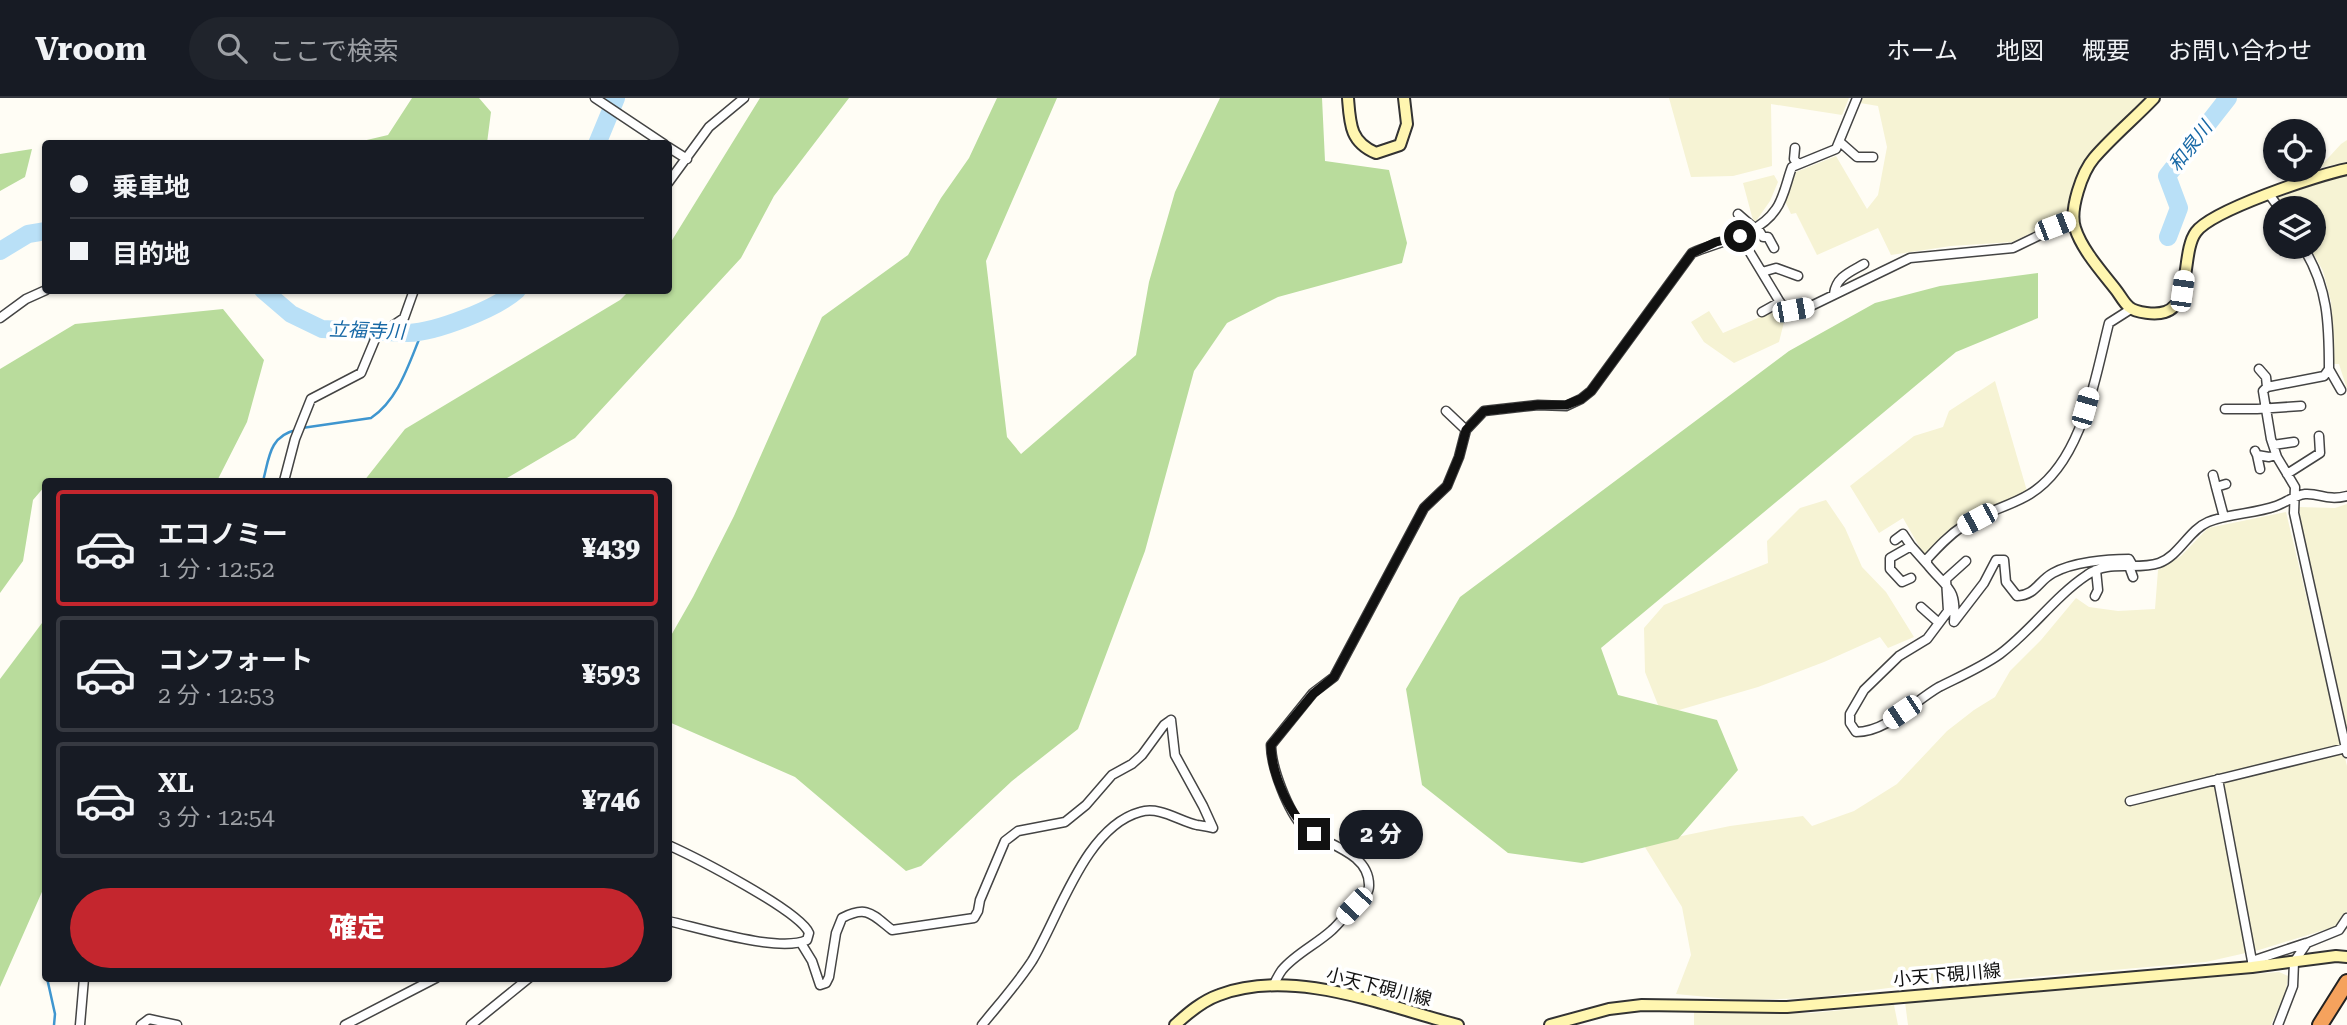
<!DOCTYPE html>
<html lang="ja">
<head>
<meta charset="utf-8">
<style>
	body { margin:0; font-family:"Roboto Serif","Noto Sans JP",serif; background:#20242c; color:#f1f3f6; height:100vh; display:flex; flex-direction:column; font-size:26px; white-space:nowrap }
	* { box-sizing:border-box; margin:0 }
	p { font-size:23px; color:#9ea1a6 }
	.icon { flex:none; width:38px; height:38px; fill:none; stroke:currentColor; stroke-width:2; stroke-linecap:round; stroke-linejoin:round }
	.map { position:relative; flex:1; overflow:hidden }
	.details { position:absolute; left:42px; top:380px; width:630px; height:504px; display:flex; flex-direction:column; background:#171b24; border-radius:7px; box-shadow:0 2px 5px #0004 }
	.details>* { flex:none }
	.banner { position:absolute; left:42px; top:42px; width:630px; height:154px; border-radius:7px; box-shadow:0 2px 5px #0004; display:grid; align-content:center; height:154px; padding:0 28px; background:#171b24 }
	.fabs { position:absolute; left:2263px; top:21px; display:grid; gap:14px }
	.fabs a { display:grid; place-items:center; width:63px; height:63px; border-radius:50%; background:#171b24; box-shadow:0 2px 5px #0004; font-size:35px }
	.end { position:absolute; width:32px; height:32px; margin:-16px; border:9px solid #111; background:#fff; box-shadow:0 0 0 4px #fff }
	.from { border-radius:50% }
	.bubble { position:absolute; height:49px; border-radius:24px; background:#171b24; box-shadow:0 2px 5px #0004; font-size:23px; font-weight:800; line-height:49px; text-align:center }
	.car { position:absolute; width:21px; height:42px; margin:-21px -10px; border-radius:9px; box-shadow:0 0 5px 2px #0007; background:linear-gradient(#fff 24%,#345 0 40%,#fff 0 76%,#345 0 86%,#fff 0) }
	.banner b { display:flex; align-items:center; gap:24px; height:66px; font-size:26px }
	.banner b+b { border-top:2px solid #363941 }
	.banner i { width:18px; height:18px; background:#f1f3f6 }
	ul { padding:12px 0 0; list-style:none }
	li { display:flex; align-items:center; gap:21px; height:116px; margin:0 14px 10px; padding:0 14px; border:4px solid #363941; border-radius:7px }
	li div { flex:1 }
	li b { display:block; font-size:26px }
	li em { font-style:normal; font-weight:800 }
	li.on { border-color:#c4262e }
	li>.icon { width:63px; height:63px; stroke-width:1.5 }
	.primary-button { display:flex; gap:14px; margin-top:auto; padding:14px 28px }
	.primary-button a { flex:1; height:80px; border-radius:42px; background:#c4262e; color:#fff; font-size:28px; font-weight:800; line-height:80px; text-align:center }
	header { display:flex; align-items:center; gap:42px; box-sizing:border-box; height:98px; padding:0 35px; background:#171b24; border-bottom:2px solid #363941 }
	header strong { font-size:33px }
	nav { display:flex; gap:38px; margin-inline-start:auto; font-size:24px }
	.search { width:490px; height:63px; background:#20242c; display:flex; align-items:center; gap:18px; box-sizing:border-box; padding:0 24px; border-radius:38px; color:#9ea1a6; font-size:26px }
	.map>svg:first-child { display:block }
	.farmland { fill:#f6f3d4 }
	.forest { fill:#b9dc9c }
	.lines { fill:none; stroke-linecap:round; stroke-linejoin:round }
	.stream { stroke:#3f96cf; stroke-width:2.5 }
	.river { stroke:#b9e0f7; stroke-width:18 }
	.street-casing { stroke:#444; stroke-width:11 }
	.secondary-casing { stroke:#333; stroke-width:14 }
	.highway-casing { stroke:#222; stroke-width:18 }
	.street { stroke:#fff; stroke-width:8 }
	.secondary { stroke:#fff6b0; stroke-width:10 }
	.highway { stroke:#f5a25d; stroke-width:14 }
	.route { stroke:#111; stroke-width:9 }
	.labels { text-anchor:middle; stroke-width:7; stroke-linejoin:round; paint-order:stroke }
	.street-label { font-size:18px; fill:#111; stroke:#fff }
	.water-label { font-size:19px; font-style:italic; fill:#1768a6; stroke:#fff }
</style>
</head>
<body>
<header>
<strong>Vroom</strong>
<div class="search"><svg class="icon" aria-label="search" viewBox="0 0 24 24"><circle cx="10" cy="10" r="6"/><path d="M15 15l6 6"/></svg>ここで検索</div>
<nav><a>ホーム</a><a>地図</a><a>概要</a><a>お問い合わせ</a></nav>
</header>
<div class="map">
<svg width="2347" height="927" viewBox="0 0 2347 927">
	<rect width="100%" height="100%" fill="#fffdf5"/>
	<path class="farmland" d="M1669 0H1849L1842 17 1771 6 1772 68 1733 78 1691 79Z
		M1862 0H2146L2089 61 2064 120 2012 144 1951 148 1891 157 1878 130 1817 157 1796 115 1791 116 1785 103 1796 74 1836 58 1867 111 1878 97 1887 49 1878 8 1860 5Z
		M2347 42V64L2319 70 2341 46Z
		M2347 76V291L2339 266H2334L2331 204 2323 173 2310 149H2314V110H2285L2278 100 2329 80Z
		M1774 77 1778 84 1770 103 1754 126 1743 85Z
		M1779 211 1786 216 1779 244 1734 265 1704 244 1691 224 1709 213 1723 235Z
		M1995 283 2027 393 1961 426 1924 457 1903 420 1879 435 1850 388 1914 338 1943 329 1949 313Z
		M1826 402 1845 430 1862 469 1886 494 1914 539 1888 550 1880 539 1824 564 1758 589 1662 617 1645 574 1644 530 1664 507 1768 465 1767 443 1800 410Z
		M2347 406V632L2305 453 2299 409 2335 410Z
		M2286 414 2347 668V813L2337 828 2259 852 2206 864 1998 882 1964 880 1813 900 1739 902 1676 896 1691 857 1682 809 1643 746 1730 728 1803 718 1812 728 1854 713 1897 686 1947 633 1974 612 1995 599 2010 573 2041 542 2076 500 2089 509 2118 513 2155 511 2158 472 2181 458 2208 430Z
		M2279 874 2288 878 2286 893 2271 927H1908L1905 904Z
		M1894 907 1898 927H1694V914L1812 915Z"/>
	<path class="forest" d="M412 0H479L491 14 487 45H354L388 37Z
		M760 0H849L774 98 741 160 575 340 502 383H364L405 331 620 202 629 193 668 192 669 147Z
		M997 0H1057L986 163 1007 339 1021 356 1136 257 1149 184 1175 94 1220 0H1322L1325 63 1389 72 1407 145 1402 165 1278 199 1227 225 1194 273 1145 453 1078 631 1012 683 921 768 906 773 795 679 669 624V541L693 499 734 418 822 219 908 157 941 100 969 60Z
		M32 51 25 79 0 93V56Z
		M2038 175V220L1956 254 1601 550 1618 597 1717 622 1738 672 1678 741 1582 765 1508 755 1422 687 1406 591 1460 499 1789 253 1875 205 1940 188Z
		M223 211 264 262 247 324 217 383H46L45 388 33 402 23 463 0 495V271L75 226Z
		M45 521V787L0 889V581Z"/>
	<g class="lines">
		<path class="stream" d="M302 330 371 320C399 301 409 265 422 234
			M263 383C269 361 269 338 296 332
			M47 880 55 916 54 927"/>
		<path class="river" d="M597 46 616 0
			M2168 139 2179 110 2167 78 2228 0
			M0 153 28 136 46 133
			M263 192 291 216 322 231 408 235C436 234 496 211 517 192"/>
		<g class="street-casing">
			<path id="street" d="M595 0 664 46
				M1840 44 1857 59H1873
				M668 49 687 61
				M1795 50 1794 61 1798 66
				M668 85 709 29 744 0
				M2269 96 2279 110
				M1738 116 1754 130
				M1757 129 1763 139H1768L1774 150
				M1740 138 1781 206 1793 212 1809 209 1910 160 2013 150 2073 121
				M2303 149C2328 189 2329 225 2329 271L2324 278 2267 289 2263 293 2271 341 2277 359 2295 389 2294 415 2347 655
				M1762 174 1776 170 1798 178
				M1834 196C1836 179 1850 174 1864 166
				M2131 211 2109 225C2095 280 2082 364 2030 396 2009 409 1983 414 1963 428 1949 437 1938 449 1927 461V466C1947 491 1957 489 1954 524L1984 485 1996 462H2004L2006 484 2017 498C2036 497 2038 483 2053 475 2073 464 2106 461 2129 461L2133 468
				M1762 214 1780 204
				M0 220 26 201 46 192
				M2259 271 2266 279 2267 289
				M2329 271 2341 292
				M2225 311H2257L2301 308
				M1446 313 1466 332
				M2273 347 2294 344
				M2255 353 2257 357 2269 359 2276 357
				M2257 357 2260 371
				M2287 376 2320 355 2319 338
				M2213 377 2216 389
				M284 383 295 341 311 301 361 275 376 239 404 220 414 192
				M2224 419 2216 389 2226 386
				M1895 442 1903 436 1911 448
				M1966 463 1946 481 1948 513 1927 541 1899 558 1864 592 1850 616V625L1856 634C1887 634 1913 604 1939 589 1959 579 1982 569 2000 556 2032 532 2054 499 2087 477 2109 461 2135 473 2159 465 2179 458 2189 432 2208 424 2230 415 2254 416 2276 408 2285 405 2295 397 2305 396 2321 395 2326 403 2347 398
				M2129 468 2133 479
				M1911 480 1902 484 1890 471V460L1911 448 1927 466
				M2095 498 2098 492 2096 472
				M1921 509 1939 525
				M2218 681 2252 863
				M2130 703 2346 650
				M668 747C695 759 800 813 809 835L807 842C779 855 700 830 668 823
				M801 845 812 863 820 887 826 885 829 879 836 835 842 820C867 807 872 816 892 832L974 820 978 813 980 802 1005 743 1018 733 1065 724 1086 707 1112 677 1132 666 1142 657 1164 627 1171 622
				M2252 866V863L2306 845
				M1274 886C1276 882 1279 876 1282 872 1295 856 1317 846 1332 832 1340 825 1346 816 1354 808 1360 802 1369 797 1369 788 1370 753 1322 746 1304 730 1288 714 1271 669 1271 647L1313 595 1334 579 1424 410 1447 388 1459 359 1466 332 1484 313 1538 307 1566 308 1581 301 1591 293 1692 155C1719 143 1758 138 1776 111 1784 100 1787 82 1792 69L1836 51 1857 0
				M80 927 84 880
				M141 927 149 921 177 927
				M345 927 436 880
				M471 927 529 880
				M982 927C999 906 1017 886 1032 863 1059 819 1085 729 1140 714 1160 708 1179 723 1197 727 1203 728 1207 728 1213 730L1203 708 1175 657 1171 622
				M2278 927 2293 888 2294 864 2307 845 2339 832 2347 820"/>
		</g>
		<g class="secondary-casing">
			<path id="secondary" d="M1348 0C1350 26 1350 44 1376 55L1400 47 1407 26 1404 0
				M2154 0C2135 20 2112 39 2094 60 2082 74 2069 112 2075 130 2082 152 2102 174 2116 192 2120 197 2124 205 2129 209 2136 215 2156 217 2165 214 2192 206 2181 154 2196 134 2212 112 2318 77 2347 71
				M1175 927C1188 915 1202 903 1219 897 1293 869 1385 908 1458 927
				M1550 927 1609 911 1642 907 1787 909 2252 869 2336 858 2347 859"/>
		</g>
		<g class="highway-casing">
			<path id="highway" d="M2320 927 2347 884"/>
		</g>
		<use href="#street" class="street"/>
		<use href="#secondary" class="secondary"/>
		<use href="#highway" class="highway"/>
	</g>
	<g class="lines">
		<path class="route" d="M1314 736C1290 721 1271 674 1271 647L1313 596 1334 579 1424 410 1447 388 1459 359 1466 332 1484 313 1538 307H1566L1581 301 1591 293 1692 155 1716 144 1740 138"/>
	</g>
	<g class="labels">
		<g class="street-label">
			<text transform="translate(1947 877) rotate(-5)" y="6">小天下硯川線</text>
			<text transform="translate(1379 889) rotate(14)" y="6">小天下硯川線</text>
		</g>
		<g class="water-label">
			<text transform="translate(2190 48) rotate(-52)" y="7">和泉川</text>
			<text transform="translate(367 232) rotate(2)" y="7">立福寺川</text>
		</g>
	</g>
</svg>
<div class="fabs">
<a><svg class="icon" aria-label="locate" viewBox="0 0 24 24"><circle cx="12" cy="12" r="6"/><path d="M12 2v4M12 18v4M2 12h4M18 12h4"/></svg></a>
<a><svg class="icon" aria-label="layers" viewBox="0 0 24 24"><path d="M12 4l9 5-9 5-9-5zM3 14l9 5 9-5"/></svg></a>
</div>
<i class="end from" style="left:1740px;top:138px"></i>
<i class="end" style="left:1314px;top:736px"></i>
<div class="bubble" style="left:1339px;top:712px;width:84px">2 分</div>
<i class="car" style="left:2055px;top:128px;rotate:69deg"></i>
<i class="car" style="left:2182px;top:193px;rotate:8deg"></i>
<i class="car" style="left:1793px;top:212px;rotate:80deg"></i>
<i class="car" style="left:2085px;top:310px;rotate:16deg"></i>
<i class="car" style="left:1977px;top:421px;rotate:242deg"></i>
<i class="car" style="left:1902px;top:614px;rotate:236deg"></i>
<i class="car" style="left:1354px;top:808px;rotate:223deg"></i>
<div class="banner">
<b><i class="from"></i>乗車地</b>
<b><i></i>目的地</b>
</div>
<section class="details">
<ul>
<li class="on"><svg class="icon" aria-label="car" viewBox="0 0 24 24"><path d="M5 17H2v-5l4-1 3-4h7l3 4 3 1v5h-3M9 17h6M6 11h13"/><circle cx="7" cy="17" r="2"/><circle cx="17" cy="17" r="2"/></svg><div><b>エコノミー</b><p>1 分 · 12:52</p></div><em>¥439</em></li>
<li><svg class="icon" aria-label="car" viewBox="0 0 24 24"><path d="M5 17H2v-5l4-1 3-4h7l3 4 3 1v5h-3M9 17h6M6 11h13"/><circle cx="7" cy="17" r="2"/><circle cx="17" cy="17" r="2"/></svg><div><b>コンフォート</b><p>2 分 · 12:53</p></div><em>¥593</em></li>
<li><svg class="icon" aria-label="car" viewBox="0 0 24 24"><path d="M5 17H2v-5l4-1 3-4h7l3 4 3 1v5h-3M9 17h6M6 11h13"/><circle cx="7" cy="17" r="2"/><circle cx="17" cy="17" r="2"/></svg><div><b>XL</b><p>3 分 · 12:54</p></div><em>¥746</em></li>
</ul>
<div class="primary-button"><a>確定</a></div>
</section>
</div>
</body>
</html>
